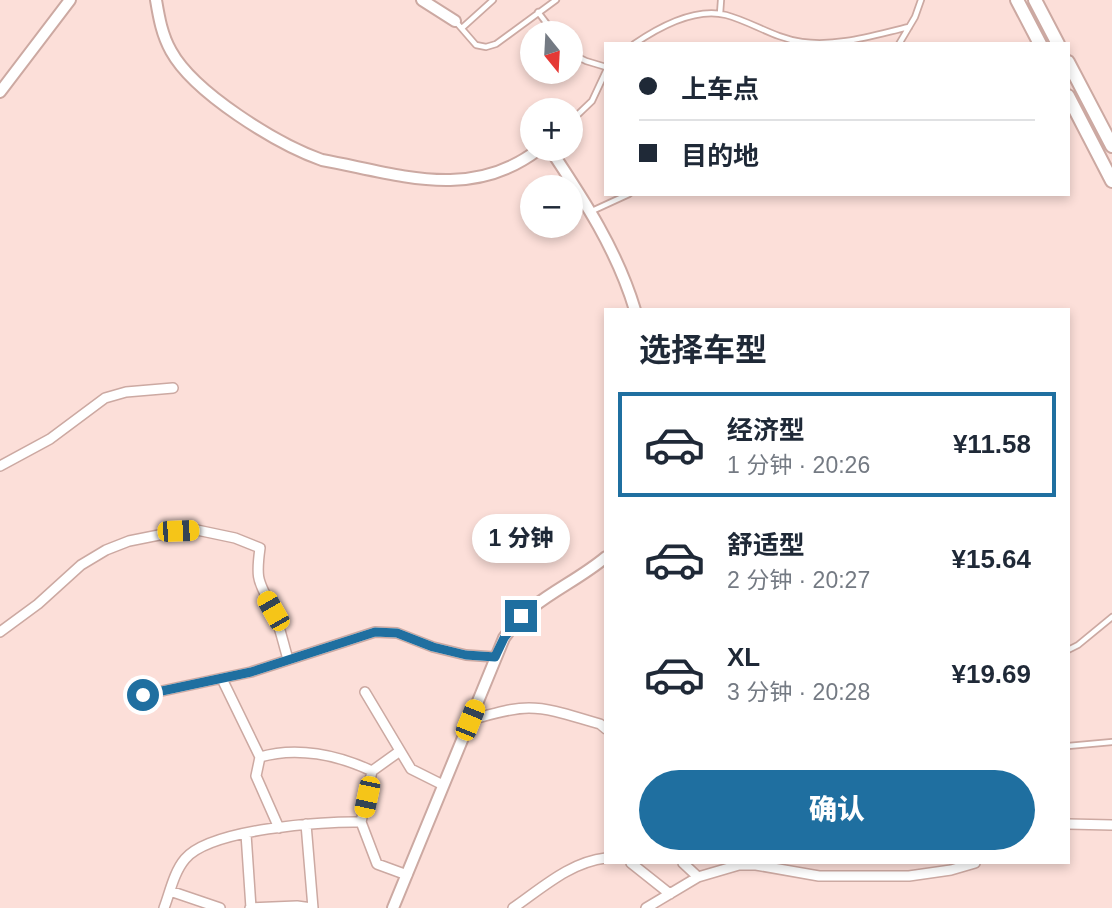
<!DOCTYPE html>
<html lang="zh">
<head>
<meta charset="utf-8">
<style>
	body { margin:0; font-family:Arial,"Noto Sans SC",sans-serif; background:#f2f2f3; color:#1f2937; height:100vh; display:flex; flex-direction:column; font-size:26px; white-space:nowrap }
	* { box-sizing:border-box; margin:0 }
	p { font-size:23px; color:#747a83 }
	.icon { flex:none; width:38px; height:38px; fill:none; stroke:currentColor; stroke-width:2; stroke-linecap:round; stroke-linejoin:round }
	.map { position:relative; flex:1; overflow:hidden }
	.details { position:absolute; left:604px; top:308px; width:466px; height:556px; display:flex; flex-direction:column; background:#fff; border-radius:0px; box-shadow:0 4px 10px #0003 }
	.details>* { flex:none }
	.top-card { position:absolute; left:604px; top:42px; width:466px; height:154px; border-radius:0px; box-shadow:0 4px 10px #0003; display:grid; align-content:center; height:154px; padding:0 35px; background:#fff }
	.needle { width:46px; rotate:162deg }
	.controls { position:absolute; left:520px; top:21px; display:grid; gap:14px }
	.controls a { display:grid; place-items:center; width:63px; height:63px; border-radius:50%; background:#fff; box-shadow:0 4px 10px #0003; font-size:35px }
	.end { position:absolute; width:32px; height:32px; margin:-16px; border:9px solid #1f6fa0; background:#fff; box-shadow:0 0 0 4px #fff }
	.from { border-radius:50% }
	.bubble { position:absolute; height:49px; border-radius:24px; background:#fff; box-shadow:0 4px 10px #0003; font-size:23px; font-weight:800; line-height:49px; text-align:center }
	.car { position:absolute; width:21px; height:42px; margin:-21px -10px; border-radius:9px; box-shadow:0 0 5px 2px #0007; background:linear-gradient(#f5c518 24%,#345 0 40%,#f5c518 0 76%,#345 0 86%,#f5c518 0) }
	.top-card b { display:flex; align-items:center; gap:24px; height:66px; font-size:26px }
	.top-card b+b { border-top:2px solid #e0e1e3 }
	.top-card i { width:18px; height:18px; background:#1f2937 }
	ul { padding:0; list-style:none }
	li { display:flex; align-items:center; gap:21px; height:105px; margin:0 14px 10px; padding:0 21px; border:4px solid transparent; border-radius:0px }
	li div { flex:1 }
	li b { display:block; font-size:26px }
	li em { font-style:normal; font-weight:800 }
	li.on { border-color:#1f6fa0 }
	li>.icon { width:63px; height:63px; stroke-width:1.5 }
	h2 { padding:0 35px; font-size:32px; line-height:84px }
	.action { display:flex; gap:14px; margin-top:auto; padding:14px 35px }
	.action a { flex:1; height:80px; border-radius:42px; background:#1f6fa0; color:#fff; font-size:28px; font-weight:800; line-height:80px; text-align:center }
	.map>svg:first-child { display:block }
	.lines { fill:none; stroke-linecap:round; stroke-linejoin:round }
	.service-casing { stroke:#cca9a2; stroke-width:8 }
	.minor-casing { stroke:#cca9a2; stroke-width:12 }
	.tertiary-casing { stroke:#cca9a2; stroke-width:14 }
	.secondary-casing { stroke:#cca9a2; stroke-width:16 }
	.service { stroke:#fff; stroke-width:4.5 }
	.minor { stroke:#fff; stroke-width:9 }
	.tertiary { stroke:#fff; stroke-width:10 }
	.secondary { stroke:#fff; stroke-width:12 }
	.route { stroke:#1f6fa0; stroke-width:9 }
</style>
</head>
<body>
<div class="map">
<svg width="1112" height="908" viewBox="0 0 1112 908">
	<rect width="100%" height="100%" fill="#fcdfd9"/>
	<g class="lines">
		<g class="service-casing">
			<path id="service" d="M538 12 554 33
				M720 14 721 0
				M456 22 476 45 486 47 496 44 556 0
				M462 28 493 0
				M634 44C659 27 695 7 726 15 752 22 774 38 802 42 838 47 874 35 909 27
				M899 44 915 17 921 0
				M570 53 586 61 606 67
				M570 122 592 101 606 71
				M592 211 629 194
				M1068 650 1078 645 1112 617
				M1068 746 1112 742"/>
		</g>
		<g class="minor-casing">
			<path id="minor" d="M0 466 50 439 105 398 126 392 173 388
				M0 632 38 604 81 565 106 550 129 541 179 531 197 530 235 538 260 548C255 584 260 581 273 611 280 626 283 643 288 659
				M222 679 260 757 256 776 279 828
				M365 692 411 769 443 785
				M143 695 251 672 375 632 397 633 433 647 466 655 495 657
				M470 720C489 715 509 708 529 708 553 708 577 718 600 724L606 729
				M400 751 372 771 361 822 377 864 407 875
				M260 757C297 746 338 755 372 771
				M306 824 313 908
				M1068 824 1112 825
				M246 834 251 908
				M631 863 670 894
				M683 863 698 877
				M170 891 220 908
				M164 908C170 892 174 872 185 859 210 829 323 821 361 822
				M250 908 297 906 312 908
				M513 908C542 888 570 862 606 858
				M646 908 698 877 739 865H756L819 876H909L951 870 975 863"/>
		</g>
		<g class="tertiary-casing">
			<path id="tertiary" d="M156 0C159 18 162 35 171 51 194 93 277 144 322 160 398 174 471 202 539 149
				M422 0 455 21
				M0 92 70 0
				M550 149C584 200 617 250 635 310
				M393 908 504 638C531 598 570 587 606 557"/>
		</g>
		<g class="secondary-casing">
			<path id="secondary" d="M1017 0 1040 44
				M1035 0 1058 44
				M1068 62 1112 146
				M1068 96 1112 181"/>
		</g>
		<use href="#service" class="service"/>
		<use href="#minor" class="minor"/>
		<use href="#tertiary" class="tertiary"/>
		<use href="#secondary" class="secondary"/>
	</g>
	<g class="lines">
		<path class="route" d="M143 695 251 672 375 632 397 633 433 647 466 655 495 657 504 638 521 616"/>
	</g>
</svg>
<div class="controls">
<a><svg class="needle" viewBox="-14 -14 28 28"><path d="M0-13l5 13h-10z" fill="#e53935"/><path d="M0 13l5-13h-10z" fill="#747a83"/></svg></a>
<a>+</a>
<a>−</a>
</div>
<i class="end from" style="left:143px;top:695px"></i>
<i class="end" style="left:521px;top:616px"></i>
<div class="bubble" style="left:472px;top:514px;width:98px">1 分钟</div>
<i class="car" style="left:178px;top:531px;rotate:88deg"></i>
<i class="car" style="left:273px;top:611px;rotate:330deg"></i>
<i class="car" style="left:470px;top:720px;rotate:22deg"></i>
<i class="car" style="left:367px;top:797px;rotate:192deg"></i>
<div class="top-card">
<b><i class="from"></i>上车点</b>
<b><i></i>目的地</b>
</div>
<section class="details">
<h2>选择车型</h2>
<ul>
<li class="on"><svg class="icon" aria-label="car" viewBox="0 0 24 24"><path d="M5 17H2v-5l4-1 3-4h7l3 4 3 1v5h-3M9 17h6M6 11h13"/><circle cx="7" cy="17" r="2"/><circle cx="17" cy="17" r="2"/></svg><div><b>经济型</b><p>1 分钟 · 20:26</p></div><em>¥11.58</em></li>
<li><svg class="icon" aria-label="car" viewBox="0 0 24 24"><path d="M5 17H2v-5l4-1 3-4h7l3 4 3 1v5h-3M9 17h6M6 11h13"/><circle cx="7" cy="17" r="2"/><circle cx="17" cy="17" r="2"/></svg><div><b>舒适型</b><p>2 分钟 · 20:27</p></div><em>¥15.64</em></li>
<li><svg class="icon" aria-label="car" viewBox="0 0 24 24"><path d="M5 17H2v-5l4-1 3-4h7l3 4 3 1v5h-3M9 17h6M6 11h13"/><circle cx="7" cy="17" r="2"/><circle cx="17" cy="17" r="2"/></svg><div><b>XL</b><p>3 分钟 · 20:28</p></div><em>¥19.69</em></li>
</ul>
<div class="action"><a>确认</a></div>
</section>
</div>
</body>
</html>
